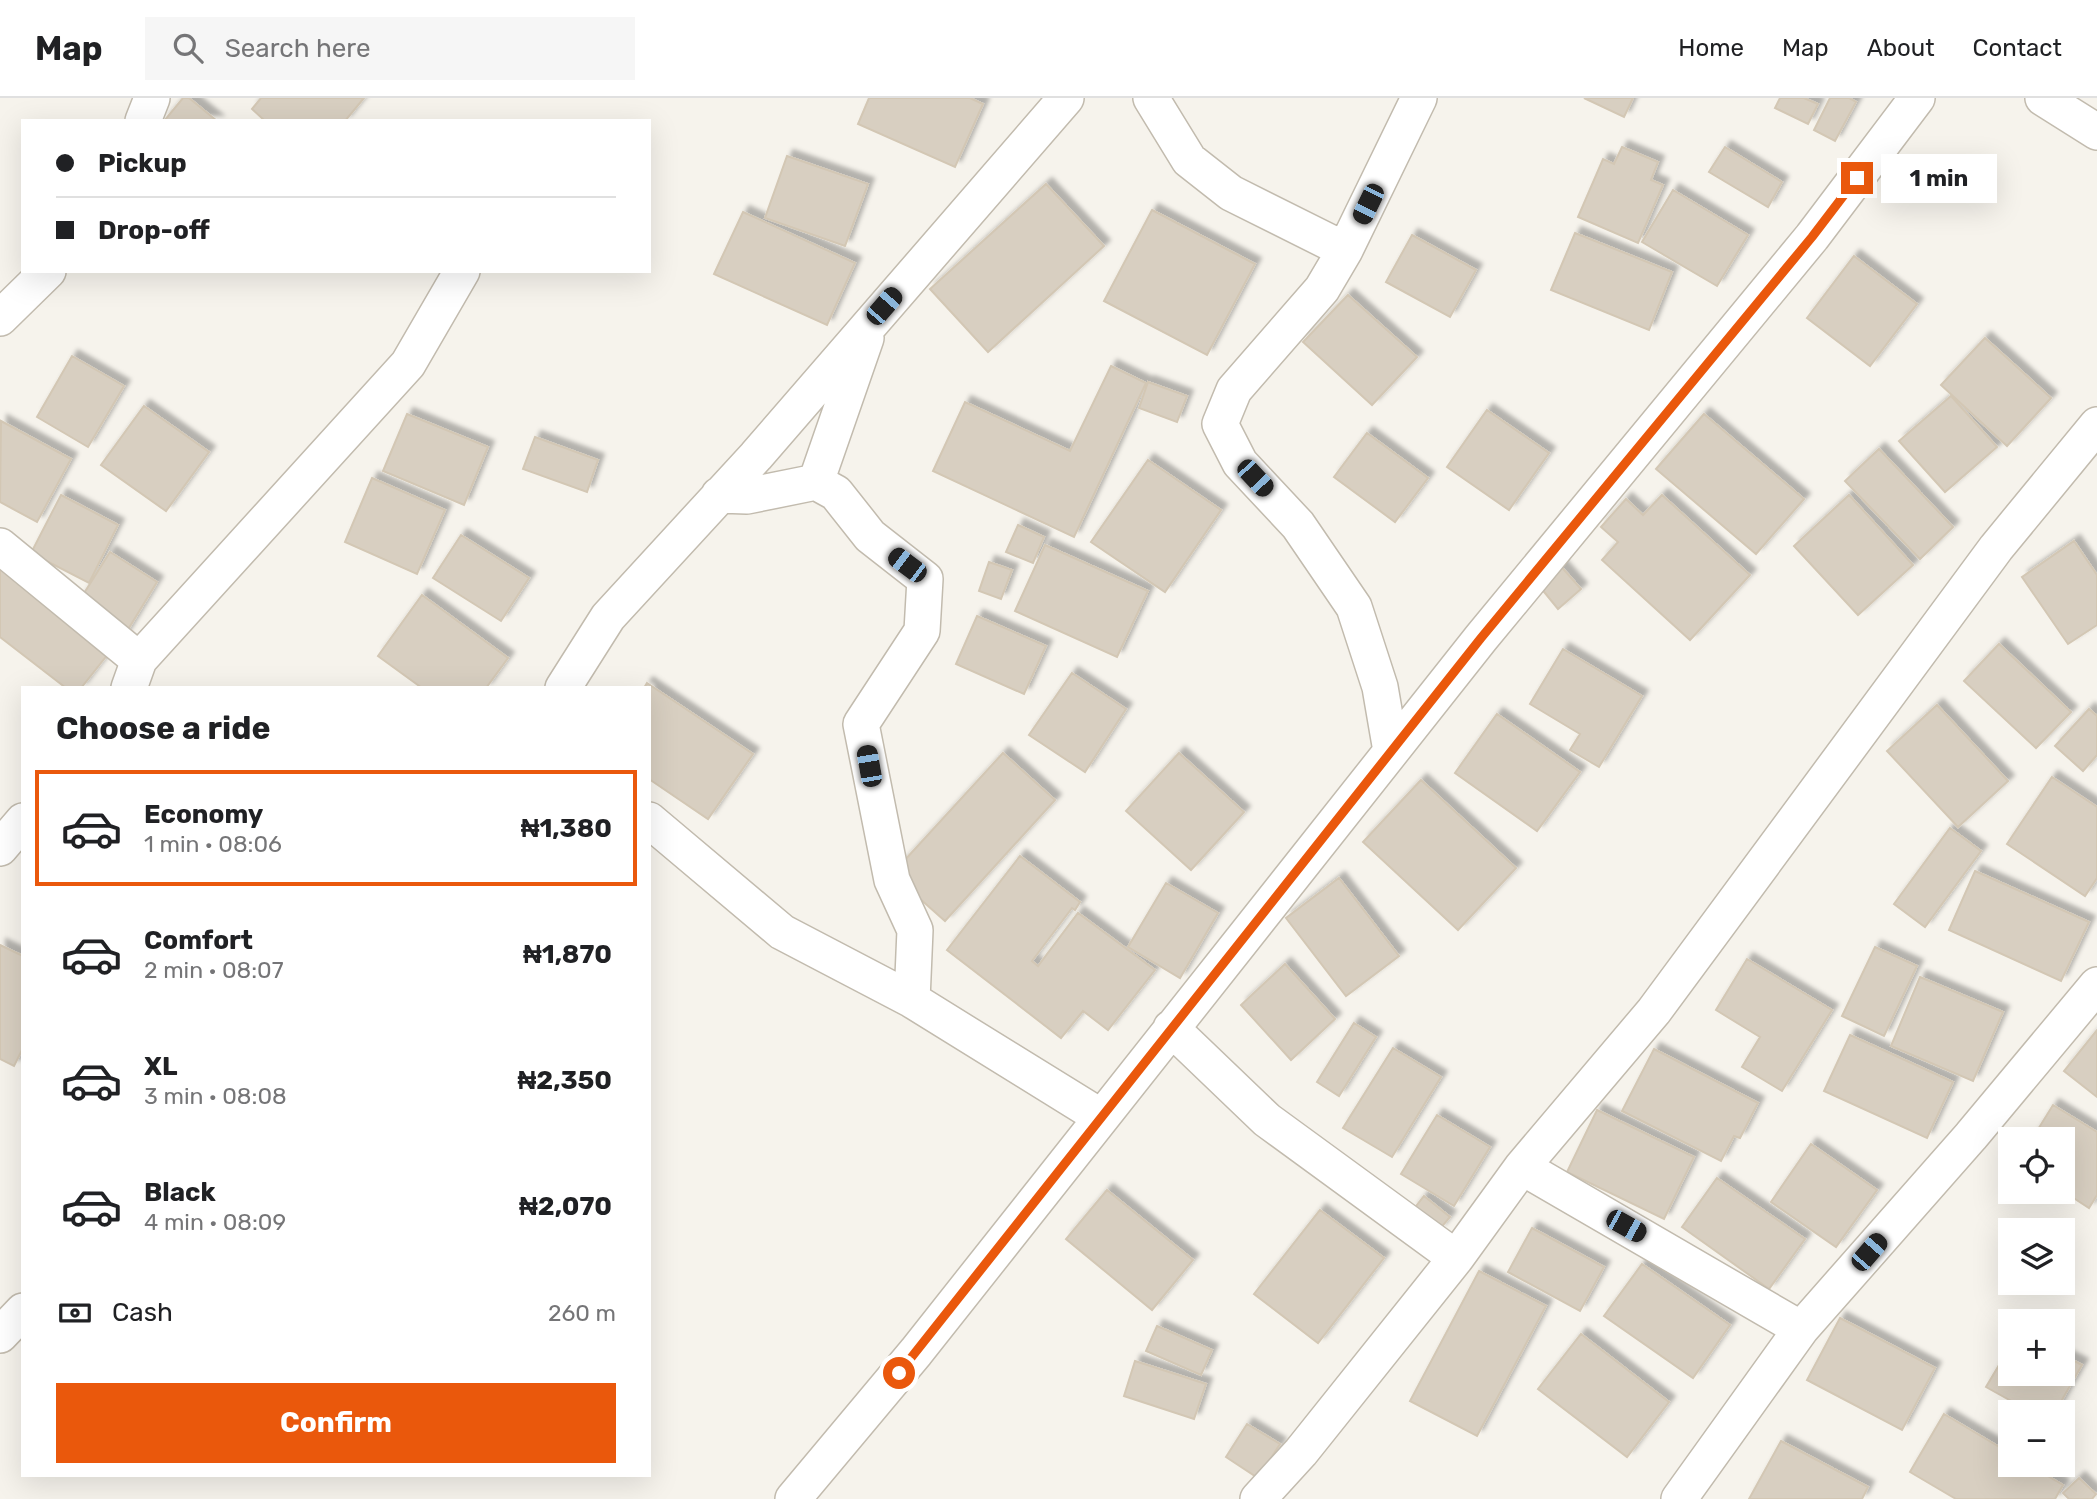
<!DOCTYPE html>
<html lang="en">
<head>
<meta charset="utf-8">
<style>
	body { margin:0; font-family:Rubik,sans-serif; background:#f6f6f6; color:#202124; height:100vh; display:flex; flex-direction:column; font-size:26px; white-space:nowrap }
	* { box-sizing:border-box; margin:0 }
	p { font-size:23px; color:#757577 }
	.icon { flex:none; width:38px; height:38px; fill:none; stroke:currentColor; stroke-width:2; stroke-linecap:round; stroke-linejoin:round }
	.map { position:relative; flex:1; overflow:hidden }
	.panel { position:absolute; left:21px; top:588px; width:630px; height:791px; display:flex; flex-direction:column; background:#fff; border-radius:0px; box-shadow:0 7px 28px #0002 }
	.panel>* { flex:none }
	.top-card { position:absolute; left:21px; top:21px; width:630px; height:154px; border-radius:0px; box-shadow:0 7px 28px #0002; display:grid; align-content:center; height:154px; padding:0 35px; background:#fff }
	.buttons { position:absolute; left:1998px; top:1029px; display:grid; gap:14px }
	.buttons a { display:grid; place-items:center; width:77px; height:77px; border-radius:0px; background:#fff; box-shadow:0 7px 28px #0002; font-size:35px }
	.end { position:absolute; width:32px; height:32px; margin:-16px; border:9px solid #ea580c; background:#fff; box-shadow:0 0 0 4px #fff }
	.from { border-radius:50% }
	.bubble { position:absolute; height:49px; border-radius:0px; background:#fff; box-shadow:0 7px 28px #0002; font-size:23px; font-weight:700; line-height:49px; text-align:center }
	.car { position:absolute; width:21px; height:42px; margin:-21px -10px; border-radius:9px; box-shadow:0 0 5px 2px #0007; background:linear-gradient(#222 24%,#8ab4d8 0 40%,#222 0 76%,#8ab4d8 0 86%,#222 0) }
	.top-card b { display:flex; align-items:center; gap:24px; height:66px; font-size:26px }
	.top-card b+b { border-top:2px solid #e0e0e0 }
	.top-card i { width:18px; height:18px; background:#202124 }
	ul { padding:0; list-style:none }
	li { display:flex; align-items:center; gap:21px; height:116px; margin:0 14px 10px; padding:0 21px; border:4px solid transparent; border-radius:0px }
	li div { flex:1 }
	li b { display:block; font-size:26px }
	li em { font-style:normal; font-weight:700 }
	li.selected { border-color:#ea580c }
	li>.icon { width:63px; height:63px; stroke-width:1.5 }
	h2 { padding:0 35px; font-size:32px; line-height:84px }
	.pay { display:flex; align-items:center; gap:18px; height:77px; padding:0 35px; font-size:26px }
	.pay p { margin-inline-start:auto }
	.button { display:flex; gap:14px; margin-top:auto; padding:14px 35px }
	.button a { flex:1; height:80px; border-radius:0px; background:#ea580c; color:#fff; font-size:28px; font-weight:700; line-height:80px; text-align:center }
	header { display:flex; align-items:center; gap:42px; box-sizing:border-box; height:98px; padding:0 35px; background:#fff; border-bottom:2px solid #e0e0e0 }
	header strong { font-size:33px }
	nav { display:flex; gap:38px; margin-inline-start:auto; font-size:24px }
	.search { width:490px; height:63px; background:#f6f6f6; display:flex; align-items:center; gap:18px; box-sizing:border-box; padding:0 24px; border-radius:0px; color:#757577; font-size:26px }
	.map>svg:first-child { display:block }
	.building { fill:#d8cfc1; stroke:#d3c7b4; stroke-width:2; filter:url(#shadow) }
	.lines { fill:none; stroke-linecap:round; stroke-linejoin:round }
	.street-casing { stroke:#c2bbae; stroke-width:38 }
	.street { stroke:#fff; stroke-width:35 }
	.route { stroke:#ea580c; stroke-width:9 }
</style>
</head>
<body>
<header>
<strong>Map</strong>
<div class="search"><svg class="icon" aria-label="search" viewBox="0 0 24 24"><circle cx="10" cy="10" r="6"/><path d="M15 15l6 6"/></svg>Search here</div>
<nav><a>Home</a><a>Map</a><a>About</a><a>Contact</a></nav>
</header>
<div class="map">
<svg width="2097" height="1401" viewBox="0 0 2097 1401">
	<defs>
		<filter id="shadow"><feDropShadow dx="6" dy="-6" stdDeviation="2" flood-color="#0004"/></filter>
	</defs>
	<rect width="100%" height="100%" fill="#f6f3ec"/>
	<path class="building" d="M183 0H189L217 23H164Z
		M261 0H364L345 23H265L252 11Z
		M869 0H970L983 6 955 69 858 26Z
		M1584 0H1633L1624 19Z
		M1780 0H1804L1818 6 1808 26 1775 10Z
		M1830 0H1849L1856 4 1835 43 1814 32Z
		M1622 49 1658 64 1651 82 1663 87 1638 145 1578 119 1603 61 1614 66Z
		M1725 49 1782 84 1768 109 1709 74Z
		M787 58 868 86 845 148 765 120Z
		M1046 86 1104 148 988 254 930 191Z
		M1673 92 1748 137 1717 188 1642 144Z
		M1152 112 1255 166 1207 257 1104 203Z
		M743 114 855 165 827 227 714 176Z
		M1575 135 1672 174 1649 232 1551 192Z
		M1412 137 1476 172 1450 219 1386 184Z
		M1854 158 1917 206 1870 268 1807 220Z
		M1348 197 1417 259 1372 307 1303 244Z
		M1985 240 2051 300 2007 348 1941 287Z
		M72 258 124 288 88 349 37 319Z
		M1111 268 1146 285 1074 439 933 373 965 304 1070 353Z
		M1148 284 1187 298 1177 324 1139 310Z
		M1951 298 1997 349 1945 394 1899 343Z
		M144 308 209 354 166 413 101 367Z
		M1487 312 1549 355 1509 412 1447 369Z
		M407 316 488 349 464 407 383 373Z
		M1704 316 1804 401 1756 456 1656 371Z
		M1 323 71 361 37 424 0 404Z
		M1367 335 1428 380 1395 424 1334 379Z
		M535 339 598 362 587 394 523 371Z
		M1879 351 1953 429 1920 461 1845 383Z
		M1148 362 1221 412 1165 494 1091 444Z
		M372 380 445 412 417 476 345 444Z
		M61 397 118 427 89 485 31 455Z
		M1662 397 1750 477 1690 542 1602 462 1618 444 1601 429 1626 401 1643 417Z
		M1849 397 1913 467 1858 517 1794 448Z
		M1018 427 1044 439 1033 465 1006 454Z
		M461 437 529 480 501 523 433 480Z
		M2074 443 2097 477V527L2068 546 2022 479Z
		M1045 447 1148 493 1117 559 1015 513Z
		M110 454 157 484 124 538 76 508Z
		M989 464 1012 472 1001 501 979 493Z
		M1558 465 1581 491 1558 511 1536 484Z
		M0 466 112 551 81 590H66L0 539Z
		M422 497 508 560 486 590H422L378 558Z
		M977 518 1046 548 1024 596 956 566Z
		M1999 546 2071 614 2036 650 1964 583Z
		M1563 551 1642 598 1599 669 1570 652 1580 636 1530 606Z
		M1072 575 1126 611 1085 674 1029 637Z
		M647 585 753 656 708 721 649 681V590H644Z
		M1937 607 2008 683 1958 729 1887 653Z
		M2089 611 2097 618V657L2083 673 2055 648Z
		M1497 616 1580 674 1537 733 1455 675Z
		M1003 655 1055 702 945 823 892 776Z
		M1179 655 1244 714 1191 772 1126 713Z
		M2052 679 2097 709V780L2085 798 2007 746Z
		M1421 682 1516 770 1458 832 1363 744Z
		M1950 730 1981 753 1925 829 1894 806Z
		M1020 758 1080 804 1075 812 1072 810 1032 863 1038 868 1078 815 1155 872 1108 932 1083 913 1061 940 947 852Z
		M1975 773 2089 824 2061 883 1949 832Z
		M1339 780 1399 858 1346 898 1286 820Z
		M1166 785 1218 815 1180 880 1128 849Z
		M0 847 23 858V950L14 968 0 961Z
		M1875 849 1917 868 1884 938 1842 918Z
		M1747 861 1832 912 1782 993 1742 969 1760 939 1716 912Z
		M1285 866 1335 921 1291 962 1241 907Z
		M1920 879 2003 914 1973 983 1891 948Z
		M1354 925 1376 939 1339 998 1317 984Z
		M2097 932V999L2064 973Z
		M1850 937 1953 984 1927 1040 1824 993Z
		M1393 950 1441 979 1392 1059 1343 1030Z
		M1654 951 1758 1005 1740 1040 1734 1038 1721 1063 1622 1013Z
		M2053 1007 2097 1034V1097L2089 1110 2063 1093V1041H2032Z
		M1597 1012 1694 1059 1664 1121 1567 1074Z
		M1437 1017 1490 1049 1454 1108 1401 1076Z
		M1811 1046 1877 1092 1836 1149 1771 1104Z
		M1717 1080 1805 1141 1769 1191 1682 1129Z
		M1107 1092 1193 1162 1152 1212 1066 1141Z
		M1424 1098 1450 1119 1439 1132 1413 1112Z
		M1320 1112 1384 1160 1318 1245 1254 1196Z
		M1532 1130 1604 1169 1580 1213 1508 1174Z
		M1642 1166 1730 1227 1693 1280 1604 1218Z
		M1479 1173 1546 1208 1477 1338 1410 1303Z
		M1840 1220 1935 1270 1902 1332 1807 1282Z
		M1157 1228 1212 1252 1201 1277 1146 1253Z
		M1581 1236 1669 1304 1627 1359 1538 1291Z
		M2011 1247V1276H2063V1257L2082 1267 2055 1314H2031L1986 1289Z
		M1135 1263 1206 1286 1194 1321 1124 1298Z
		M1944 1316 2011 1356V1367H2029L2063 1387 2055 1401H1956L1910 1374Z
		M1247 1326 1280 1346 1258 1380 1226 1359Z
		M1781 1343 1868 1389 1862 1401H1749Z
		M2079 1380 2096 1396 2092 1401H2069L2063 1395Z"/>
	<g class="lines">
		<g class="street-casing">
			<path id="street" d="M1151 0 1189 62 1231 95 1345 152
				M2043 0 2097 34
				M143 23 152 0
				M0 220 48 173
				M866 240 816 384 836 395 870 438 925 481 922 533 861 626 892 782 915 832 912 902
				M719 397 747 398 816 384
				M0 448 139 562 129 590
				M139 562 408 266 462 173
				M563 590 608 519 756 358 1066 0
				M1391 653 1380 589 1354 509 1298 427 1240 365 1220 326 1234 292 1322 191 1345 152 1419 0
				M649 722 782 834 912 902 1101 1019
				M0 750 23 723
				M1171 930 1267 1022 1456 1160
				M1522 1069 1801 1231
				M0 1237 23 1213
				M793 1401 916 1254 1481 540 1812 139 1917 0
				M1258 1401 1301 1354 1456 1160 1522 1069 1654 913 1996 450 2097 327
				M1679 1401 1801 1231 1971 1038 2097 887"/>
		</g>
		<use href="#street" class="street"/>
	</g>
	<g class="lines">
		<path class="route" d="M899 1275 1481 540 1812 139 1857 80"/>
	</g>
</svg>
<div class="buttons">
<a><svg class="icon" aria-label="locate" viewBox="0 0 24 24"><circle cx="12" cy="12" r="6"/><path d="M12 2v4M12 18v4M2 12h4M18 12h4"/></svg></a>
<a><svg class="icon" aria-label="layers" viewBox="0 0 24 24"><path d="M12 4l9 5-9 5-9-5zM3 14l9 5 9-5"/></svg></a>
<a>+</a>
<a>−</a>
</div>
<i class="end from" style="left:899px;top:1275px"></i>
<i class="end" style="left:1857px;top:80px"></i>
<div class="bubble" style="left:1881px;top:56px;width:116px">1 min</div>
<i class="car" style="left:1368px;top:106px;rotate:206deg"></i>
<i class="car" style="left:884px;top:208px;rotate:41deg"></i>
<i class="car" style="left:1255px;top:380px;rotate:137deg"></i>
<i class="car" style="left:907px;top:467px;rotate:307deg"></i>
<i class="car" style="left:869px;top:668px;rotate:350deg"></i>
<i class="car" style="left:1626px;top:1128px;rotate:119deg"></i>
<i class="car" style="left:1869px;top:1154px;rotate:41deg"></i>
<div class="top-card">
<b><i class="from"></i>Pickup</b>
<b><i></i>Drop-off</b>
</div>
<section class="panel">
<h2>Choose a ride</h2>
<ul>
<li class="selected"><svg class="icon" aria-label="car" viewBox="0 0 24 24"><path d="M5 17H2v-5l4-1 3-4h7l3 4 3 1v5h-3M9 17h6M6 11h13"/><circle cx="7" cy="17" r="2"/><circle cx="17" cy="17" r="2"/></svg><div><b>Economy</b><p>1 min · 08:06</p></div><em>₦1,380</em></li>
<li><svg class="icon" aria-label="car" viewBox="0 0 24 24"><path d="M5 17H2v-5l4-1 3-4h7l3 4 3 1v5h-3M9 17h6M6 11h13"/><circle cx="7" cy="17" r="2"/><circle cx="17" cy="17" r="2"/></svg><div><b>Comfort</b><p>2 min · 08:07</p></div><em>₦1,870</em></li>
<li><svg class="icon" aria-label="car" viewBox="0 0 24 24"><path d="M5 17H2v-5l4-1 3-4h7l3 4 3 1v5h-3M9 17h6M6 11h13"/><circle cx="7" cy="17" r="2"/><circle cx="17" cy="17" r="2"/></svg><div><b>XL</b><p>3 min · 08:08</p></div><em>₦2,350</em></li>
<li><svg class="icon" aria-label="car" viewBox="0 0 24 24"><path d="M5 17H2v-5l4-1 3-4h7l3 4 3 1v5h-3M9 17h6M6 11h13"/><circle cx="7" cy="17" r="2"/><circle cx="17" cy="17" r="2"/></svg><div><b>Black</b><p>4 min · 08:09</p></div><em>₦2,070</em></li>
</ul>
<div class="pay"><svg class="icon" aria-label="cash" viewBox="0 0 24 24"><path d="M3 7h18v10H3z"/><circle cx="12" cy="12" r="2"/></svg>Cash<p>260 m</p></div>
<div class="button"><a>Confirm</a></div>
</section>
</div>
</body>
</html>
